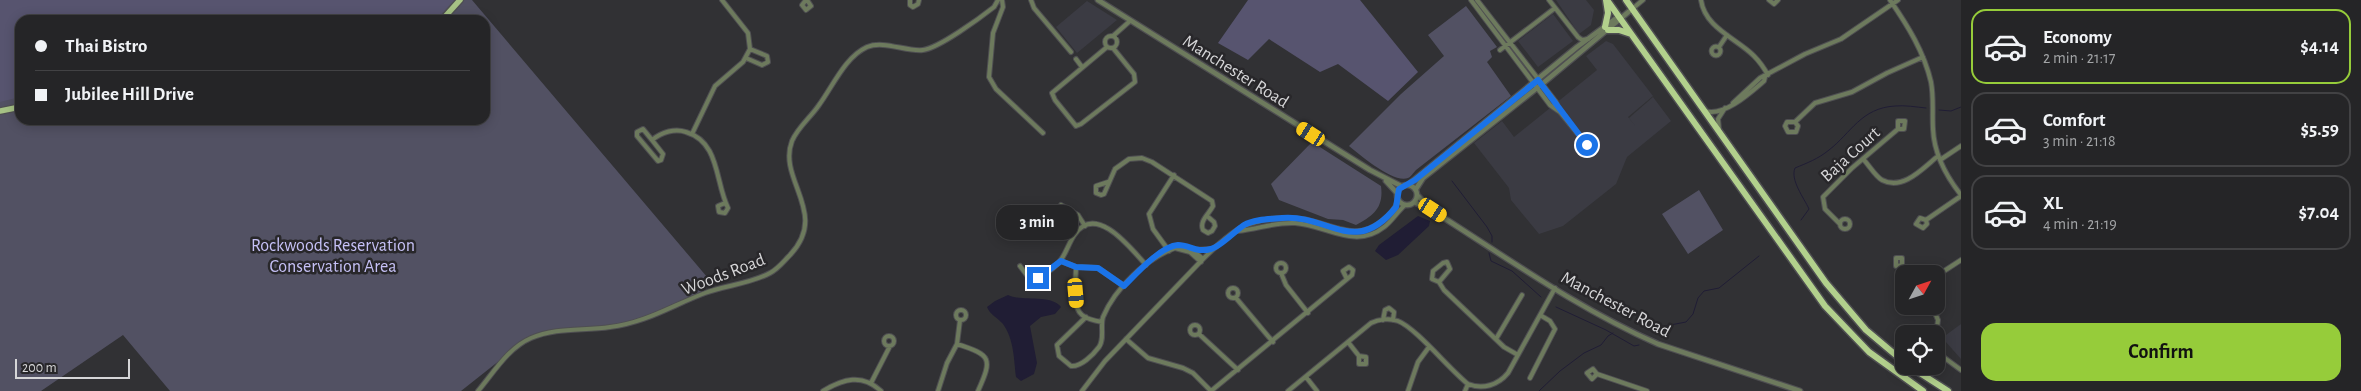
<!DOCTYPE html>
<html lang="en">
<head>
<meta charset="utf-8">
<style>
	body { margin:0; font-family:"Alegreya Sans",sans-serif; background:#2d2d2f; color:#f1f3f6; height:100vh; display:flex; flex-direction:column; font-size:19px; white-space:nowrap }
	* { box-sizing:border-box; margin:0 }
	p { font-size:16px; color:#a3a5a7 }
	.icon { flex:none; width:28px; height:28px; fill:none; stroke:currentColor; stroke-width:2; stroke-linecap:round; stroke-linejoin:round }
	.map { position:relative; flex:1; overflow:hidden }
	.sheet { display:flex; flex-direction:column; background:#252527; width:400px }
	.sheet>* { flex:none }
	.top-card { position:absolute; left:15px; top:15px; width:475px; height:110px; border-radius:15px; box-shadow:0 2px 12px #0003,0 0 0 1px #424244; display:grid; align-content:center; height:110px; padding:0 20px; background:#252527 }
	.needle { width:32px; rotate:50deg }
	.controls { position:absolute; left:1895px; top:265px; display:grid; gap:10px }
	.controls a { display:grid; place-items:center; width:50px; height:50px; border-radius:10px; background:#252527; box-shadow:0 2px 12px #0003,0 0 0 1px #424244; font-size:25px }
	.scale { position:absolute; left:15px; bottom:12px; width:115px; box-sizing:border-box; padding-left:5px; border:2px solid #d6d6d8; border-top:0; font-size:14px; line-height:18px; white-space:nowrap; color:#d6d6d8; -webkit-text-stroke:4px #28272a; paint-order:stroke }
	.end { position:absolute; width:22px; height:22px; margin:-11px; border:6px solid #1a73e8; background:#fff; box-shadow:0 0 0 2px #fff }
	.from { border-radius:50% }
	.bubble { position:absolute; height:35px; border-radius:15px; background:#252527; box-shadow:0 2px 12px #0003,0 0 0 1px #424244; font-size:16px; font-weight:700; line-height:35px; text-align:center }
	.car { position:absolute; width:15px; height:30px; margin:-15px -8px; border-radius:6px; box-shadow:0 0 4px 1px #0007; background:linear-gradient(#f5c518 24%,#345 0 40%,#f5c518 0 76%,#345 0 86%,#f5c518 0) }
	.top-card b { display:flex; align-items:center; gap:18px; height:48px; font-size:19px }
	.top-card b+b { border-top:1px solid #424244 }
	.top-card i { width:12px; height:12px; background:#f1f3f6 }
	ul { padding:9px 0 0; list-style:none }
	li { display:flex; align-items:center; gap:15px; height:75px; margin:0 10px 8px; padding:0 10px; border:2px solid #424244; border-radius:15px }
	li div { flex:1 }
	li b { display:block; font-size:19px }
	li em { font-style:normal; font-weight:700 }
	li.on { border-color:#96cc3a }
	li>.icon { width:45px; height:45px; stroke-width:1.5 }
	.button { display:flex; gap:10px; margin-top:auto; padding:10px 20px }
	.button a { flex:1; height:58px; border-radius:15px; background:#96cc3a; color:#111; font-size:20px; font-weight:700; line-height:58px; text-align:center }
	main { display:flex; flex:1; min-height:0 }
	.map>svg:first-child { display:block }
	.built { fill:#3b3b43 }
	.green { fill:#525163; fill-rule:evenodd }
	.forest { fill:#57546f }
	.water { fill:#201d34 }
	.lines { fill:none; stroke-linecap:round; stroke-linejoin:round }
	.stream { stroke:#201d34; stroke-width:1 }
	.minor-casing { stroke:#4f4f52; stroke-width:6 }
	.tertiary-casing { stroke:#4f4f52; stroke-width:7 }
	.primary-casing { stroke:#4f4f52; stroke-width:8 }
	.trunk-casing { stroke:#4f4f52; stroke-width:9 }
	.minor { stroke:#6d7a5d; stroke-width:4 }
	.tertiary { stroke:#6d7a5d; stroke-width:4.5 }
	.primary { stroke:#a6c285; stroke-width:5.5 }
	.trunk { stroke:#b2d08c; stroke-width:6 }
	.route { stroke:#1a73e8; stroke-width:6 }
	.labels { text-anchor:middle; stroke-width:5; stroke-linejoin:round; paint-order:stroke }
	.street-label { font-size:18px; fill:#d6d6d8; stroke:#28272a }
	.park-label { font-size:18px; fill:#c6c1f6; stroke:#28272a }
</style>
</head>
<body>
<main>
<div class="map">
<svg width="1961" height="391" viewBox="0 0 1961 391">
	<rect width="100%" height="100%" fill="#313134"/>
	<path class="built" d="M1556 0H1586L1594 10 1591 25 1579 34Z
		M1087 1 1117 20 1077 53 1056 27Z
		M1553 14 1573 41 1538 67 1518 41Z
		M1606 41 1613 44 1653 96 1628 117 1636 127 1629 118 1653 97 1671 121 1627 157 1616 184 1563 226 1539 234 1511 200 1509 188 1474 143 1502 121 1514 137 1597 70 1586 56Z
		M1961 324V359L1945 341 1946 335Z"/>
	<path class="green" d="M0 0H472L713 284 679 306 610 327 537 333 518 346 461 391H170L123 335 41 391H0ZM20 20H485V120H20Z
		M1466 6 1497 47 1490 51 1492 57 1487 62 1511 96 1416 170C1413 173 1411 177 1408 178 1394 184 1360 155 1349 146L1401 94 1444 56 1428 35Z
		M1312 142 1381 186C1384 208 1373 216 1356 225L1343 220 1328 219 1279 200 1271 184Z
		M1699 190 1723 230 1688 254 1662 214Z"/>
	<path class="forest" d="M0 0H454L436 20H414L412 18 408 20H20V97L0 102Z
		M1248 0H1360L1418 72 1388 101 1338 64 1320 72 1269 39 1248 60 1218 43Z"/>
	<path class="water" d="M1418 216 1430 221 1429 226 1398 255 1386 260 1375 251 1379 245Z
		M1008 295C1023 302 1051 294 1061 307L1055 314 1041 317 1030 326 1037 363 1034 374 1021 381 1016 377C1014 360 1014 339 1003 324 998 318 990 315 987 307L995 301Z"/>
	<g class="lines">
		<path class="stream" d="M1939 110 1951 111 1961 107
			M1452 181 1487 227 1492 236V242
			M1801 220 1809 209C1804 198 1790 180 1795 168 1807 163 1818 159 1829 150 1851 133 1861 108 1895 106 1905 105 1916 107 1926 108
			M1489 253 1491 261 1512 271 1541 297
			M1556 307 1606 330 1634 346 1639 345
			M1655 332 1665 326 1686 322 1693 314 1698 298 1704 291 1719 288 1759 256
			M1539 391 1560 371 1584 353 1601 345 1608 336 1613 333"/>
		<g class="minor-casing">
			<path id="minor" d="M806 0 802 5 806 10 811 6 807 0
				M910 0V5L913 7 918 4 919 0
				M1002 0 1003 7 993 33 989 77 996 89 1043 133
				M1031 0 1034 8 1071 52
				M1471 0 1550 105 1560 112 1556 102 1477 0
				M1549 0 1578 37 1582 40 1588 39
				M1701 0C1705 28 1736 38 1754 56 1759 61 1764 68 1768 75
				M1769 0 1774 4 1778 0
				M1890 0C1908 26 1924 52 1931 82 1934 98 1932 113 1933 129 1934 153 1946 176 1961 195
				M1632 9 1643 0
				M1105 42a6 6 0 1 1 12 0a6 6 0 1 1-12 0Z
				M1113 36 1130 21
				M1711.5 51a4.5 4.5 0 1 1 9 0a4.5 4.5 0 1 1-9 0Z
				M1107 47 1052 93 1055 100 1076 126 1081 124 1135 82 1134 74 1113 48
				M1719 47 1727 35
				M1500 50 1555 8
				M746 58 762 65 768 62 767 56 750 49
				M1076 59 1082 67
				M1733 103 1760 78 1805 54 1841 39 1898 0
				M1705 111C1724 117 1750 93 1764 81L1765 77
				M1560 112 1587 145
				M1795 122 1798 126 1796 132H1788L1785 126 1787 122H1795L1815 103 1852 92 1887 73 1923 57
				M1719 129 1718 119 1725 108
				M692 134 715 86 743 62 750 49 748 33 722 0
				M652 140 643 129 637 132V136L658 161 661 160 663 154 652 140C662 132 675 128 686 132 720 142 715 182 728 208L725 213 719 212 718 206 725 203
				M1863 159C1869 165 1875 176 1882 180 1903 191 1923 168 1938 156
				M1940 160 1961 146
				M1108 182 1096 186V193L1101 195 1104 194 1115 169 1129 159 1142 158 1152 162 1212 201 1213 206C1209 214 1199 221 1203 230L1208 233 1212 231 1215 226 1214 222 1207 216
				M1061 205 1078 215 1085 226
				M1840 224a5 5 0 1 1 10 0a5 5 0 1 1-10 0Z
				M1926 220 1927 224 1923 228 1916 224 1920 218 1926 220 1961 196
				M1840 224 1825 209 1823 197 1852 168 1898 129H1904L1905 121H1898V129
				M1238 231C1258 229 1275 222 1295 223 1326 225 1355 250 1384 227 1392 221 1397 212 1405 205
				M1193 250 1213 249
				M1169 251 1153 229 1149 214 1174 175
				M1155 257C1175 241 1185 242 1203 259
				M1061 261 1076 267 1098 268 1124 286
				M1276 268a5 5 0 1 1 10 0a5 5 0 1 1-10 0Z
				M1902 265V258H1896V266L1902 265 1911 274
				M1020 266 1029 278 1038 279C1045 274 1055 268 1060 261 1066 254 1069 242 1075 234 1097 203 1132 250 1146 265
				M1076 267C1076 280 1071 306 1082 315 1087 319 1096 321 1102 322
				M1281 273 1286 285 1308 313
				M1936 279 1941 273 1961 260
				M1439 282 1450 269 1447 262 1443 263 1433 271 1432 279 1439 282 1444 290 1504 347 1518 355
				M1228 293a5 5 0 1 1 10 0a5 5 0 1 1-10 0Z
				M1236 298 1273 342
				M1932 306 1938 320 1936 335
				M956 315a5 5 0 1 1 10 0a5 5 0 1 1-10 0Z
				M1086 317 1057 345 1059 356 1071 366C1081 367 1093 355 1099 347 1105 339 1100 326 1103 317 1115 288 1147 258 1175 248L1190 252 1201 262
				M1383 320 1385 310 1389 308 1394 312 1393 320
				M1190 330a5 5 0 1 1 10 0a5 5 0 1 1-10 0Z
				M1199 334 1238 370
				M884 341a5 5 0 1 1 10 0a5 5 0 1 1-10 0Z
				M1126 339 1148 358 1183 368 1193 373 1211 391 1352 275 1353 270 1349 267 1343 271 1347 279
				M1496 339 1522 295
				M1348 342 1359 356V364H1366V357L1359 356
				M957 344C991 355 993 358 978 391
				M1936 347 1942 356 1961 370
				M1597 374 1592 379 1587 373 1593 369 1597 374 1647 391
				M1306 377 1317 391
				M1530 378 1555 329 1550 321 1540 315
				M871 383 890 346
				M478 391C494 372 508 348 531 338 556 327 584 331 610 327 645 323 673 305 705 293 726 285 750 284 770 273 778 269 784 261 790 255 830 213 777 180 792 141 798 127 811 117 819 105 833 86 845 57 867 47 884 40 906 52 923 50 939 48 980 18 994 7L998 0
				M823 391C843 379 862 373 881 391
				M938 391 947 363 957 344 960 320
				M1082 391 1105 361 1203 259C1215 247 1236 227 1252 223 1268 218 1286 217 1302 219 1331 223 1355 243 1382 221 1390 215 1396 209 1398 200
				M1288 391 1371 323C1379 319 1390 318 1398 321 1416 328 1450 370 1468 384 1483 390 1498 385 1508 373L1555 288
				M1408 391 1418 362 1429 347
				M1465 391 1468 384"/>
		</g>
		<g class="tertiary-casing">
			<path id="tertiary" d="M1098 0 1370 170 1401 186
				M1386 181 1397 193
				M1397 195a10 10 0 1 1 20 0a10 10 0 1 1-20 0Z
				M1408 185 1577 47 1615 19 1620 18
				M1416 189 1423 178 1542 84 1632 9
				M1417 195 1430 208
				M1414 202 1433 211C1506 257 1578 309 1658 344L1800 391"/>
		</g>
		<g class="primary-casing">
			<path id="primary" d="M442 20 460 0
				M0 111 20 107"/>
		</g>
		<g class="trunk-casing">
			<path id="trunk" d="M1607 0 1825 306 1869 352 1923 391
				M1626 0 1826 283 1866 330 1904 362
				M1605 27 1608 13 1606 0
				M1608 30H1619L1631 34
				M1909 366 1948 391"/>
		</g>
		<use href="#minor" class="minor"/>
		<use href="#tertiary" class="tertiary"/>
		<use href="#primary" class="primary"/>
		<use href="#trunk" class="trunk"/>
	</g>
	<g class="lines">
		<path class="route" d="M1038 278 1061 261 1076 267 1098 268 1124 286C1136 274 1161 246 1178 245 1190 245 1196 253 1211 249 1220 247 1235 231 1244 225 1254 219 1270 219 1282 218 1329 214 1355 258 1396 207L1399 189 1415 180 1538 80 1587 145"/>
	</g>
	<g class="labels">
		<g class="street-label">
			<text transform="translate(1236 71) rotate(32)" y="6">Manchester Road</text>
			<text transform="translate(1850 154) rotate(-42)" y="6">Baja Court</text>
			<text transform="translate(723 274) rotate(-21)" y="6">Woods Road</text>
			<text transform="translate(1616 304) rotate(28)" y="6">Manchester Road</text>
		</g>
		<g class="park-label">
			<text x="333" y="251">Rockwoods Reservation<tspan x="333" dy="21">Conservation Area</tspan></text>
		</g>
	</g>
</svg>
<div class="controls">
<a><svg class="needle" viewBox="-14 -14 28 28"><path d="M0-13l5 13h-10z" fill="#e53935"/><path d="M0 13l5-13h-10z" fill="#a3a5a7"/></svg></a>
<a><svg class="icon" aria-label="locate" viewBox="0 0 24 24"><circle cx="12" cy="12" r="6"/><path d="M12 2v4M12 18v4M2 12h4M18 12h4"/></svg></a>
</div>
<div class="scale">200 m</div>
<i class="end from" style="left:1587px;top:145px"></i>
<i class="end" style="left:1038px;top:278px"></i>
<div class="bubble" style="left:996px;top:205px;width:82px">3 min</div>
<i class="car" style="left:1311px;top:134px;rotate:302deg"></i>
<i class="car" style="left:1433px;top:210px;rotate:123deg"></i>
<i class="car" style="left:1076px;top:293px;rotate:175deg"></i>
<div class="top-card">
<b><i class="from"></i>Thai Bistro</b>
<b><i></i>Jubilee Hill Drive</b>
</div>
</div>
<section class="sheet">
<ul>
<li class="on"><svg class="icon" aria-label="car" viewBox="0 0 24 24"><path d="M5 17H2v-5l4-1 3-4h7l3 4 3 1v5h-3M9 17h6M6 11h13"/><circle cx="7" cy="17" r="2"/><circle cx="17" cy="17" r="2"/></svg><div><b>Economy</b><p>2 min · 21:17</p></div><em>$4.14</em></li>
<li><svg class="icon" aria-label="car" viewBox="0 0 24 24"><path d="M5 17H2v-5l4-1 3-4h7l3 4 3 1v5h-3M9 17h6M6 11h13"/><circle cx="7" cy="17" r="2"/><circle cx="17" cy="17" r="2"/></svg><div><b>Comfort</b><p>3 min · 21:18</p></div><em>$5.59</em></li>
<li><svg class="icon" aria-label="car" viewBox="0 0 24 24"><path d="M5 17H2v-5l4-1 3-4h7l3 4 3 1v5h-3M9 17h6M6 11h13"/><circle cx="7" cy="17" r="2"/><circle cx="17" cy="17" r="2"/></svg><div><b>XL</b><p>4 min · 21:19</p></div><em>$7.04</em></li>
</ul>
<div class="button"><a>Confirm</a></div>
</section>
</main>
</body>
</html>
